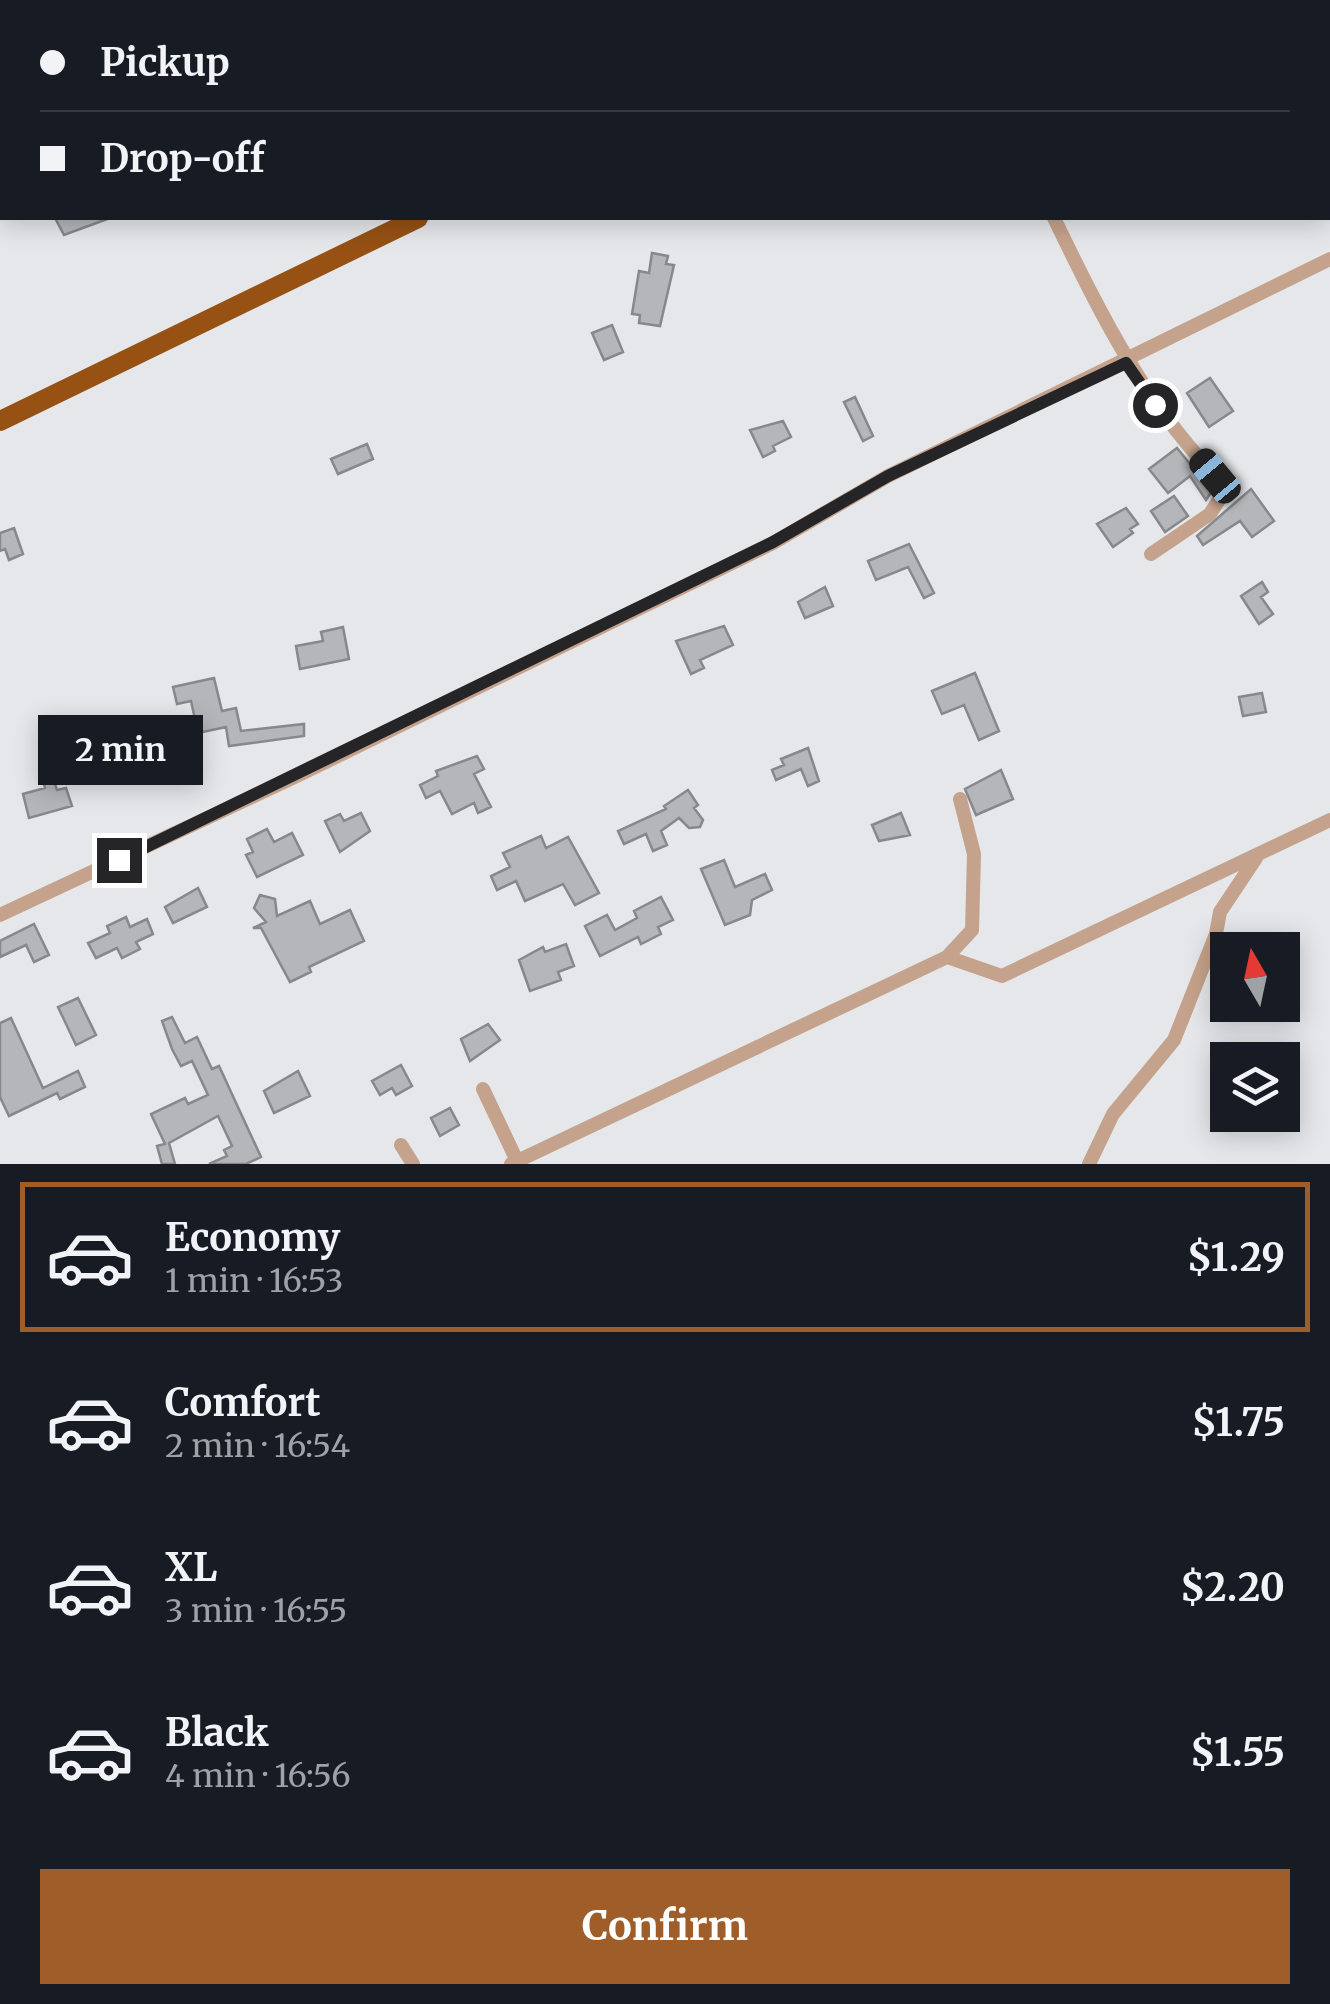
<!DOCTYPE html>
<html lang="en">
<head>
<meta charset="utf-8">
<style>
	body { margin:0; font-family:Merriweather,serif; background:#242831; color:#f1f3f6; height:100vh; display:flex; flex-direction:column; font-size:38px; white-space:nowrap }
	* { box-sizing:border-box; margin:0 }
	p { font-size:32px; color:#9ea1a6 }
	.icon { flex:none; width:55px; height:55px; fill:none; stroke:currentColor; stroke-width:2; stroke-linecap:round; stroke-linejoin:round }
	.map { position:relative; height:1164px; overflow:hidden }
	.details { display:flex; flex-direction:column; background:#171b24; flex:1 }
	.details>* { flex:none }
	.guide { position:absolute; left:0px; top:0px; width:1330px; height:220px; box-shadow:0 5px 25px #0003; display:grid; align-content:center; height:220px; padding:0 40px; background:#171b24 }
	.needle { width:65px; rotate:351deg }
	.buttons { position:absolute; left:1210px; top:932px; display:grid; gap:20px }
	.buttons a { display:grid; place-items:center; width:90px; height:90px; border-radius:0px; background:#171b24; box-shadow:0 5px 25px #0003; font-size:50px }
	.end { position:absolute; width:45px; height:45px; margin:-22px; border:12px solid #252527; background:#fff; box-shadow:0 0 0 5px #fff }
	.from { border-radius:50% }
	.bubble { position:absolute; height:70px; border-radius:0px; background:#171b24; box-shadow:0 5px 25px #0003; font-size:32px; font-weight:700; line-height:70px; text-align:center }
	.car { position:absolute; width:30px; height:60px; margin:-30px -15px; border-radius:12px; box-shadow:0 0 8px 2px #0007; background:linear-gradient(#222 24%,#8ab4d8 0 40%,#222 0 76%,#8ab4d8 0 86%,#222 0) }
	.guide b { display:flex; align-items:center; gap:35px; height:95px; font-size:38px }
	.guide b+b { border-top:2px solid #363941 }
	.guide i { width:25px; height:25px; background:#f1f3f6 }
	ul { padding:18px 0 0; list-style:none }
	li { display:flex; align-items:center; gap:30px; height:150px; margin:0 20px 15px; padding:0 20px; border:5px solid transparent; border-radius:0px }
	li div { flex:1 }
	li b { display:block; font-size:38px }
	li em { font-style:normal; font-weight:700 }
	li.current { border-color:#9e5d29 }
	li>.icon { width:90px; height:90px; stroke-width:1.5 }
	.button { display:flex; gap:20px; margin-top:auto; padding:20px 40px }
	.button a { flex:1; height:115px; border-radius:0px; background:#9e5d29; color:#fff; font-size:40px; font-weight:700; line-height:115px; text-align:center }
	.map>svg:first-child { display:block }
	.building { fill:#b4b6b9; stroke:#87888b; stroke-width:2.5 }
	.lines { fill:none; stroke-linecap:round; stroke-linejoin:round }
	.minor { stroke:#c5a28b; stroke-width:14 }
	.highway { stroke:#965113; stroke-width:20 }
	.route { stroke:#252527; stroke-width:12 }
</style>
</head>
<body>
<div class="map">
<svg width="1330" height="1164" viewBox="0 0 1330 1164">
	<rect width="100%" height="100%" fill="#e5e7ea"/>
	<path class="building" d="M55 218H110L64 235Z
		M652 253 668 256 666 264 674 265 660 326 639 323 640 315 632 314 639 271 649 273Z
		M612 325 623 352 604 360 592 333Z
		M1210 378 1233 411 1209 427 1187 393Z
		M855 397 873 436 863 441 844 402Z
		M783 421 791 437 773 446 775 451 763 457 750 430Z
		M367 444 373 459 338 474 331 459Z
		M1177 448 1212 491 1206 500 1190 476 1168 493 1149 469Z
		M1251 489 1274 521 1252 537 1240 521 1203 545 1197 536Z
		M1174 496 1188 516 1165 532 1151 511Z
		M1126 508 1138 524 1130 529 1133 533 1113 547 1097 524Z
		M14 528 23 554 9 560 5 549 0 551V533Z
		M909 544 934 593 924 598 908 567 876 580 868 561Z
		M1262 582 1268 592 1261 597 1273 614 1259 624 1241 596Z
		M825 587 833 606 805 618 798 602Z
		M724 626 733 645 700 660 704 668 691 674 676 641Z
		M343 627 349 659 300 669 296 646 323 641 321 632Z
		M975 673 999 731 979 740 964 705 942 714 932 691Z
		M214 678 222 711 236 708 241 731 304 724V736L229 746 226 727 198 733 191 701 177 704 173 687Z
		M1262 693 1266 712 1243 716 1239 697Z
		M143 740 152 770 112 781 103 748Z
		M808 748 819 781 808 786 801 769 776 780 772 770 784 765 781 759Z
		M477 756 484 769 474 774 491 807 478 813 474 803 452 814 440 791 426 798 420 785 438 776 436 771Z
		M1001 770 1013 799 976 815 965 789Z
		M53 778 57 790 66 788 72 806 29 818 23 794 45 788 43 781Z
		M688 790 698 805 694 808 703 820 700 827 689 828 679 818 661 831 667 845 653 851 646 834 624 844 618 831 666 809 664 806Z
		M361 813 370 831 340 852 325 821 340 814 344 821Z
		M901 813 910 835 879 841 872 825Z
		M267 829 274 842 292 833 303 855 257 877 246 855 253 852 247 839Z
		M541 836 546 848 568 837 599 893 575 905 563 884 525 901 516 881 497 890 491 876 510 867 503 853Z
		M724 860 735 887 765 874 772 890 752 900 750 915 725 925 701 869Z
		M198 888 207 907 173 923 165 907Z
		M260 895 275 899 277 916 310 901 320 924 350 910 364 941 309 967 311 972 290 982 261 928H253L266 922 254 908Z
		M661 897 673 920 658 927 661 934 641 944 638 937 600 956 585 926 607 915 615 930 637 918 634 911Z
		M126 917 130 927 147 919 153 934 136 942 140 949 122 958 117 948 96 958 88 943 110 933 107 926Z
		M34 924 49 955 34 962 26 945 0 957V941Z
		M566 944 574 966 558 972 561 980 530 991 519 960 543 947 545 952Z
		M78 998 96 1035 76 1045 58 1007Z
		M172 1017 185 1043 197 1037 212 1069 219 1066 261 1157 246 1164H209L227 1156 224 1150 232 1146 218 1116 169 1143 175 1164H162L157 1146 165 1144 151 1114 185 1098 188 1104 208 1095 192 1061 181 1066 172 1049 162 1021Z
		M11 1018 43 1088 78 1071 85 1087 60 1099 57 1093 9 1116 0 1097V1023Z
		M488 1024 500 1040 470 1061 461 1039Z
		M401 1065 412 1086 396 1095 392 1088 380 1095 372 1081Z
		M298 1071 310 1096 274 1113 264 1091Z
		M450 1108 459 1125 440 1136 431 1118Z"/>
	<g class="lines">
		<path class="minor" d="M1013 2V0
			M1054 218C1101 315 1148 411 1227 487L1210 514 1151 554
			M0 915 299 775 773 543 888 476 1330 259
			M947 957 1002 976 1330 820
			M483 1089 517 1161
			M401 1145 413 1164
			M511 1164 947 957 972 930 974 854 960 799
			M1089 1164 1113 1114 1174 1040 1216 934 1220 912 1256 858"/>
		<path class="highway" d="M864 2 869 0
			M0 421 418 218"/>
	</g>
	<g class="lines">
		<path class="route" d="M119 860 773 542 888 476 1126 363 1155 405"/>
	</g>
</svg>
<div class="buttons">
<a><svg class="needle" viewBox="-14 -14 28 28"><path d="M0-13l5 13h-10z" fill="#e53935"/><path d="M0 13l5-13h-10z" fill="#9ea1a6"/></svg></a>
<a><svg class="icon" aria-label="layers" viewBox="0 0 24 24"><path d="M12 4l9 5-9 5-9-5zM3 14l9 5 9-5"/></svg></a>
</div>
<i class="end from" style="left:1155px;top:405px"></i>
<i class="end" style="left:119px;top:860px"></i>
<div class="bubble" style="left:38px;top:715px;width:165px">2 min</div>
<i class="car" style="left:1215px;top:476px;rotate:320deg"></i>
<div class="guide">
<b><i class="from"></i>Pickup</b>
<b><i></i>Drop-off</b>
</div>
</div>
<section class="details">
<ul>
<li class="current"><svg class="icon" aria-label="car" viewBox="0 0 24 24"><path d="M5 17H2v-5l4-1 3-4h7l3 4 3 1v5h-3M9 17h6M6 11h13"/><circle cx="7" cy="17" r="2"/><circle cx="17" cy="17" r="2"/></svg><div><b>Economy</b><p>1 min · 16:53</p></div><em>$1.29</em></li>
<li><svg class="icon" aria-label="car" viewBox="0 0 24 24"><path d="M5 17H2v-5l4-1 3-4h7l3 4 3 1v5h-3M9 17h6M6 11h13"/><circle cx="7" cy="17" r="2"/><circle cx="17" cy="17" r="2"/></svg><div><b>Comfort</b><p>2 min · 16:54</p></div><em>$1.75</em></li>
<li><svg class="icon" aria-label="car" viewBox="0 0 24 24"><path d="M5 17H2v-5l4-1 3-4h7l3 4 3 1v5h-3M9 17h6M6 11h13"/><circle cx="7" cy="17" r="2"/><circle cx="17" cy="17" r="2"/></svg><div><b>XL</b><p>3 min · 16:55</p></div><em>$2.20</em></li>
<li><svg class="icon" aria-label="car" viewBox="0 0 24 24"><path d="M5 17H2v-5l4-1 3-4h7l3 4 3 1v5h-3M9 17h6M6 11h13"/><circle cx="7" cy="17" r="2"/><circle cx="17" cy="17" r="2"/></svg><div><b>Black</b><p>4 min · 16:56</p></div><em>$1.55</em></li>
</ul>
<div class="button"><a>Confirm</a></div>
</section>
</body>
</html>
